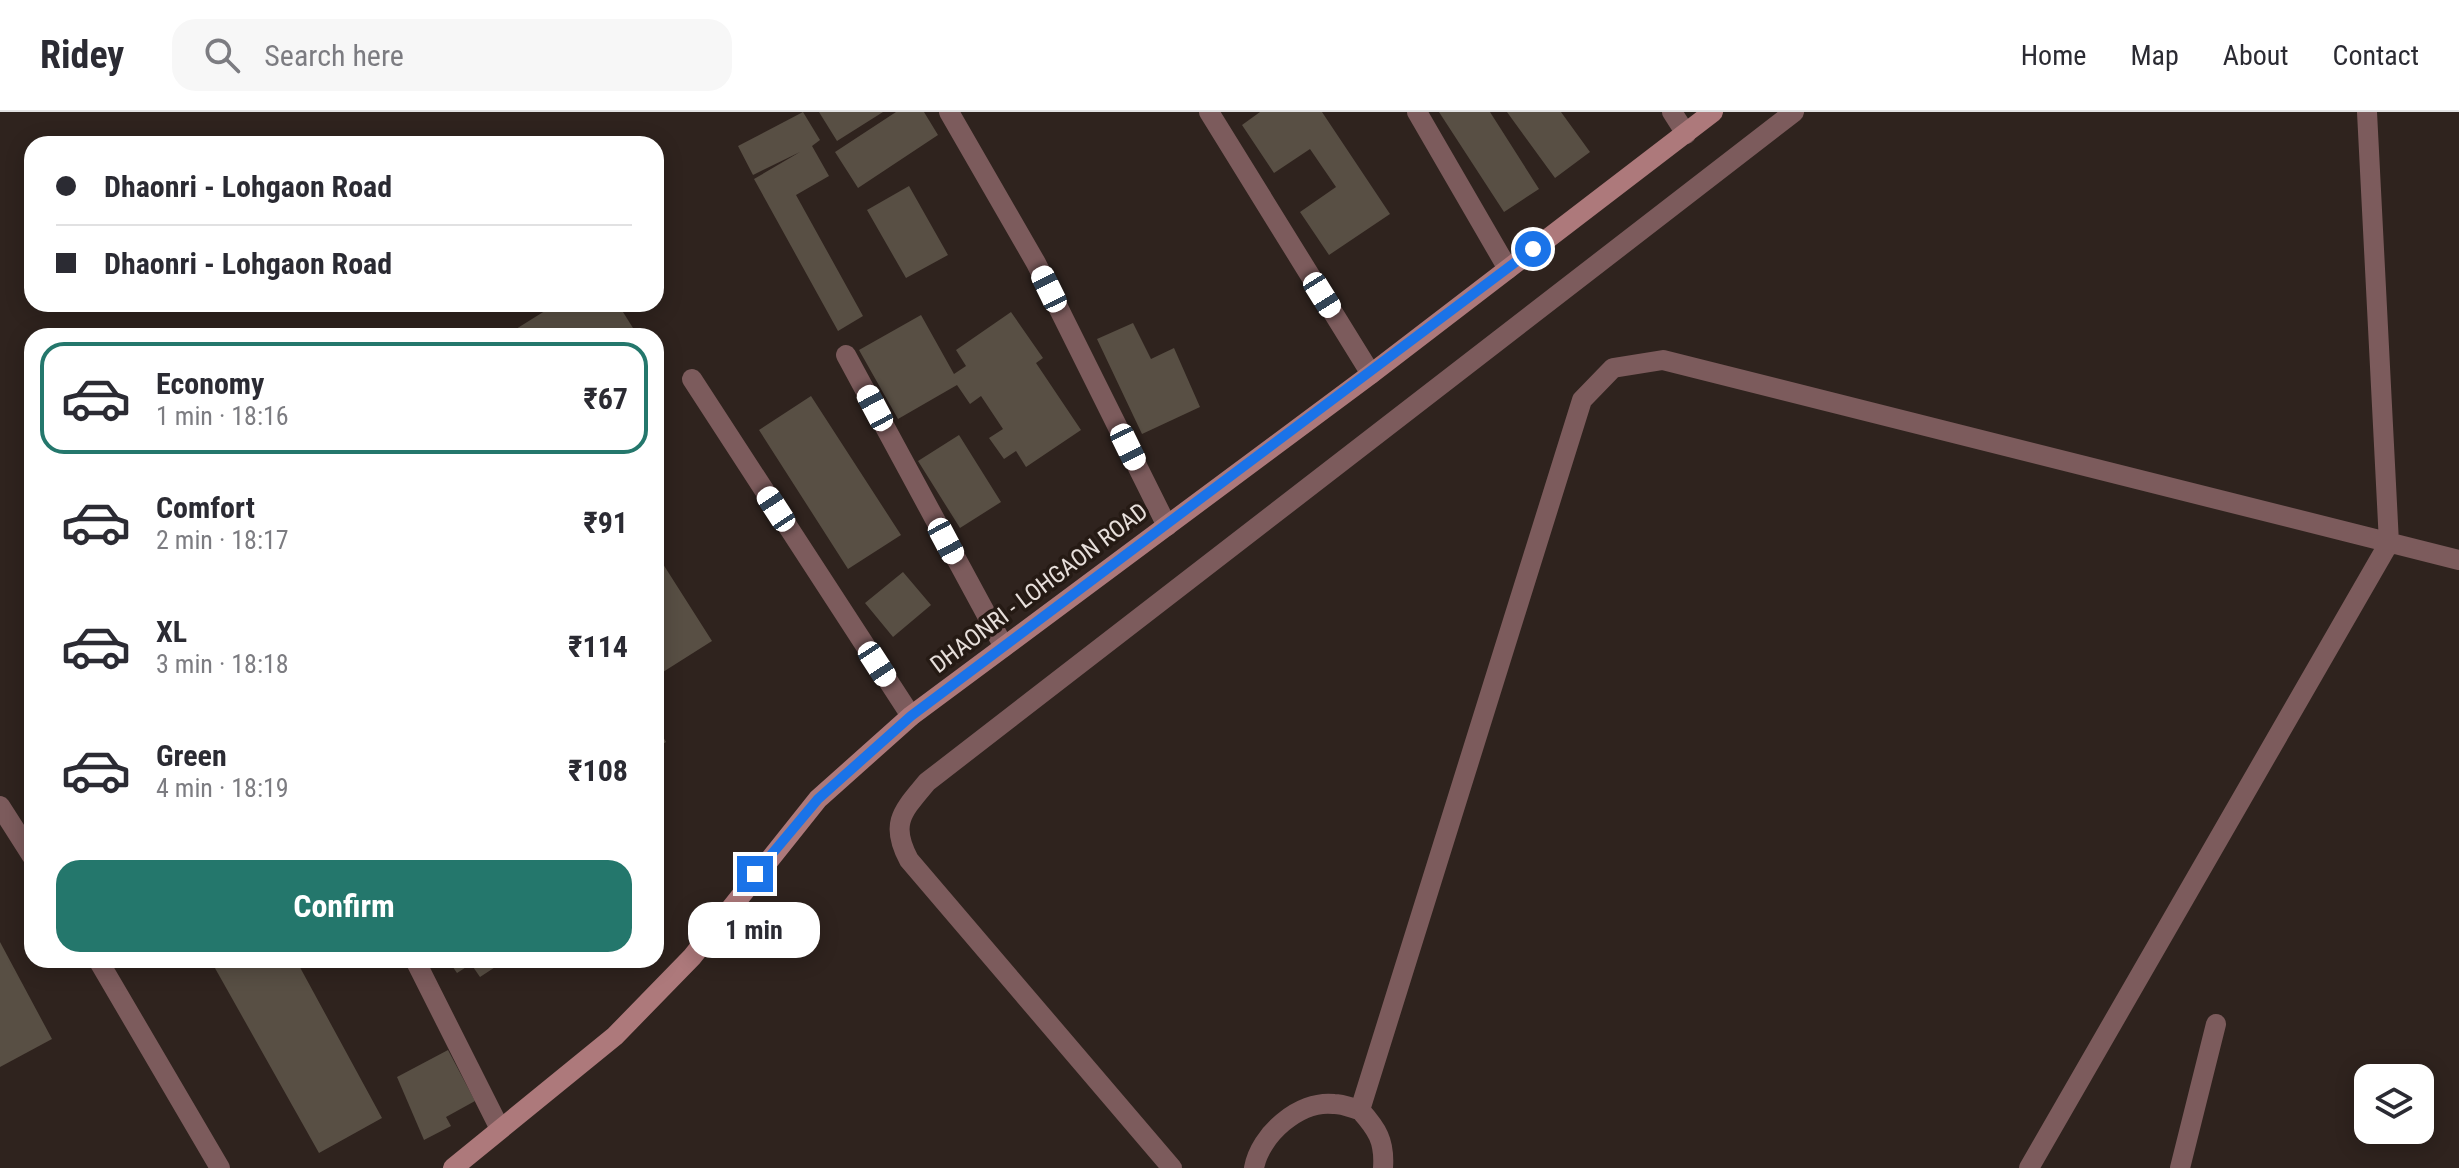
<!DOCTYPE html>
<html lang="en">
<head>
<meta charset="utf-8">
<style>
	body { margin:0; font-family:"Roboto Condensed",sans-serif; background:#f7f7f7; color:#2b2b33; height:100vh; display:flex; flex-direction:column; font-size:30px; white-space:nowrap }
	* { box-sizing:border-box; margin:0 }
	p { font-size:26px; color:#7c7c81 }
	.icon { flex:none; width:44px; height:44px; fill:none; stroke:currentColor; stroke-width:2; stroke-linecap:round; stroke-linejoin:round }
	.map { position:relative; flex:1; overflow:hidden }
	.details { position:absolute; left:24px; top:216px; width:640px; height:640px; display:flex; flex-direction:column; background:#fff; border-radius:24px; box-shadow:0 4px 20px #0003 }
	.details>* { flex:none }
	.top-card { position:absolute; left:24px; top:24px; width:640px; height:176px; border-radius:24px; box-shadow:0 4px 20px #0003; display:grid; align-content:center; height:176px; padding:0 32px; background:#fff }
	.tools { position:absolute; left:2354px; top:952px; display:grid; gap:16px }
	.tools a { display:grid; place-items:center; width:80px; height:80px; border-radius:16px; background:#fff; box-shadow:0 4px 20px #0003; font-size:40px }
	.end { position:absolute; width:36px; height:36px; margin:-18px; border:10px solid #1a73e8; background:#fff; box-shadow:0 0 0 4px #fff }
	.from { border-radius:50% }
	.bubble { position:absolute; height:56px; border-radius:24px; background:#fff; box-shadow:0 4px 20px #0003; font-size:26px; font-weight:700; line-height:56px; text-align:center }
	.car { position:absolute; width:24px; height:48px; margin:-24px -12px; border-radius:10px; box-shadow:0 0 6px 2px #0007; background:linear-gradient(#fff 24%,#345 0 40%,#fff 0 76%,#345 0 86%,#fff 0) }
	.top-card b { display:flex; align-items:center; gap:28px; height:76px; font-size:30px }
	.top-card b+b { border-top:2px solid #e1e1e2 }
	.top-card i { width:20px; height:20px; background:#2b2b33 }
	ul { padding:14px 0 0; list-style:none }
	li { display:flex; align-items:center; gap:24px; height:112px; margin:0 16px 12px; padding:0 16px; border:4px solid transparent; border-radius:24px }
	li div { flex:1 }
	li b { display:block; font-size:30px }
	li em { font-style:normal; font-weight:700 }
	li.current { border-color:#24776c }
	li>.icon { width:72px; height:72px; stroke-width:1.5 }
	.button { display:flex; gap:16px; margin-top:auto; padding:16px 32px }
	.button a { flex:1; height:92px; border-radius:24px; background:#24776c; color:#fff; font-size:32px; font-weight:700; line-height:92px; text-align:center }
	header { display:flex; align-items:center; gap:48px; box-sizing:border-box; height:112px; padding:0 40px; background:#fff; border-bottom:2px solid #e1e1e2 }
	header strong { font-size:38px }
	nav { display:flex; gap:44px; margin-inline-start:auto; font-size:28px }
	.search { width:560px; height:72px; background:#f7f7f7; display:flex; align-items:center; gap:20px; box-sizing:border-box; padding:0 28px; border-radius:24px; color:#7c7c81; font-size:30px }
	.map>svg:first-child { display:block }
	.building { fill:#584f44 }
	.lines { fill:none; stroke-linecap:round; stroke-linejoin:round }
	.lane { stroke:#7c5b5c; stroke-width:20 }
	.street { stroke:#7c5b5c; stroke-width:20 }
	.secondary { stroke:#ad797b; stroke-width:20 }
	.route { stroke:#1a73e8; stroke-width:10 }
	.labels { text-anchor:middle; stroke-width:7; stroke-linejoin:round; paint-order:stroke }
	.street-label { font-size:24px; fill:#e7dfdb; stroke:#251a14 }
</style>
</head>
<body>
<header>
<strong>Ridey</strong>
<div class="search"><svg class="icon" aria-label="search" viewBox="0 0 24 24"><circle cx="10" cy="10" r="6"/><path d="M15 15l6 6"/></svg>Search here</div>
<nav><a>Home</a><a>Map</a><a>About</a><a>Contact</a></nav>
</header>
<div class="map">
<svg width="2459" height="1056" viewBox="0 0 2459 1056">
	<rect width="100%" height="100%" fill="#2f231e"/>
	<path class="building" d="M803 0 820 28 812 34 829 64 796 83 863 204 838 219 754 67 800 40 753 63 738 34Z
		M819 0H883L837 29Z
		M896 0H924L938 23 858 76 835 40Z
		M1260 0H1322L1390 102 1329 143 1300 100 1336 75 1310 37 1274 61 1242 13Z
		M1439 0H1490L1539 77 1504 100Z
		M1507 0H1561L1590 40 1555 66Z
		M909 74 948 143 906 166 867 98Z
		M556 192H618L638 224H505Z
		M1011 200 1043 246 1036 251 1081 318 1026 355 1016 339 1004 347 989 326 1003 317 981 284 970 292 957 273 898 307 859 238 921 203 954 262 966 254 956 238Z
		M1133 211 1151 247 1174 236 1200 295 1142 322 1097 227Z
		M811 284 901 423 848 457 759 318Z
		M959 323 1001 390 960 416 918 349Z
		M656 441 712 529 663 560 656 548Z
		M903 460 931 493 893 525 865 491Z
		M656 613 666 630 656 636Z
		M0 830 52 927 0 955Z
		M296 848 382 1006 319 1041 211 849Z
		M448 848H506L480 865 471 852 457 861Z
		M448 938 475 989 446 1005 451 1014 424 1028 397 965Z"/>
	<g class="lines">
		<path class="lane" d="M846 243 1004 535
			M692 267 911 604
			M415 848 500 1017
			M1172 1056 909 748C889 711 903 699 927 670L1794 0
			M1254 1056C1260 1023 1299 988 1334 992 1343 992 1352 996 1360 998
			M1383 1056C1385 1029 1377 1017 1360 998L1582 288 1613 256 1663 248 2459 448
			M2029 1056 2389 431 2367 0
			M2180 1056 2216 912"/>
		<path class="street" d="M949 0 1036 151 1167 414
			M1209 0 1371 262
			M1417 0 1508 157
			M1672 0 1686 22
			M0 694 32 744
			M98 848 220 1056"/>
		<path class="secondary" d="M453 1056 615 924 692 845 818 687 911 604 1371 262 1713 0"/>
	</g>
	<g class="lines">
		<path class="route" d="M755 762 818 687 911 604 1533 137"/>
	</g>
	<g class="labels">
		<g class="street-label">
			<text transform="translate(1039 476) rotate(-37)" y="8">DHAONRI - LOHGAON ROAD</text>
		</g>
	</g>
</svg>
<div class="tools">
<a><svg class="icon" aria-label="layers" viewBox="0 0 24 24"><path d="M12 4l9 5-9 5-9-5zM3 14l9 5 9-5"/></svg></a>
</div>
<i class="end from" style="left:1533px;top:137px"></i>
<i class="end" style="left:755px;top:762px"></i>
<div class="bubble" style="left:688px;top:790px;width:132px">1 min</div>
<i class="car" style="left:1049px;top:177px;rotate:334deg"></i>
<i class="car" style="left:1322px;top:183px;rotate:148deg"></i>
<i class="car" style="left:875px;top:296px;rotate:332deg"></i>
<i class="car" style="left:1128px;top:335px;rotate:154deg"></i>
<i class="car" style="left:776px;top:397px;rotate:327deg"></i>
<i class="car" style="left:946px;top:429px;rotate:152deg"></i>
<i class="car" style="left:877px;top:552px;rotate:147deg"></i>
<div class="top-card">
<b><i class="from"></i>Dhaonri - Lohgaon Road</b>
<b><i></i>Dhaonri - Lohgaon Road</b>
</div>
<section class="details">
<ul>
<li class="current"><svg class="icon" aria-label="car" viewBox="0 0 24 24"><path d="M5 17H2v-5l4-1 3-4h7l3 4 3 1v5h-3M9 17h6M6 11h13"/><circle cx="7" cy="17" r="2"/><circle cx="17" cy="17" r="2"/></svg><div><b>Economy</b><p>1 min · 18:16</p></div><em>₹67</em></li>
<li><svg class="icon" aria-label="car" viewBox="0 0 24 24"><path d="M5 17H2v-5l4-1 3-4h7l3 4 3 1v5h-3M9 17h6M6 11h13"/><circle cx="7" cy="17" r="2"/><circle cx="17" cy="17" r="2"/></svg><div><b>Comfort</b><p>2 min · 18:17</p></div><em>₹91</em></li>
<li><svg class="icon" aria-label="car" viewBox="0 0 24 24"><path d="M5 17H2v-5l4-1 3-4h7l3 4 3 1v5h-3M9 17h6M6 11h13"/><circle cx="7" cy="17" r="2"/><circle cx="17" cy="17" r="2"/></svg><div><b>XL</b><p>3 min · 18:18</p></div><em>₹114</em></li>
<li><svg class="icon" aria-label="car" viewBox="0 0 24 24"><path d="M5 17H2v-5l4-1 3-4h7l3 4 3 1v5h-3M9 17h6M6 11h13"/><circle cx="7" cy="17" r="2"/><circle cx="17" cy="17" r="2"/></svg><div><b>Green</b><p>4 min · 18:19</p></div><em>₹108</em></li>
</ul>
<div class="button"><a>Confirm</a></div>
</section>
</div>
</body>
</html>
